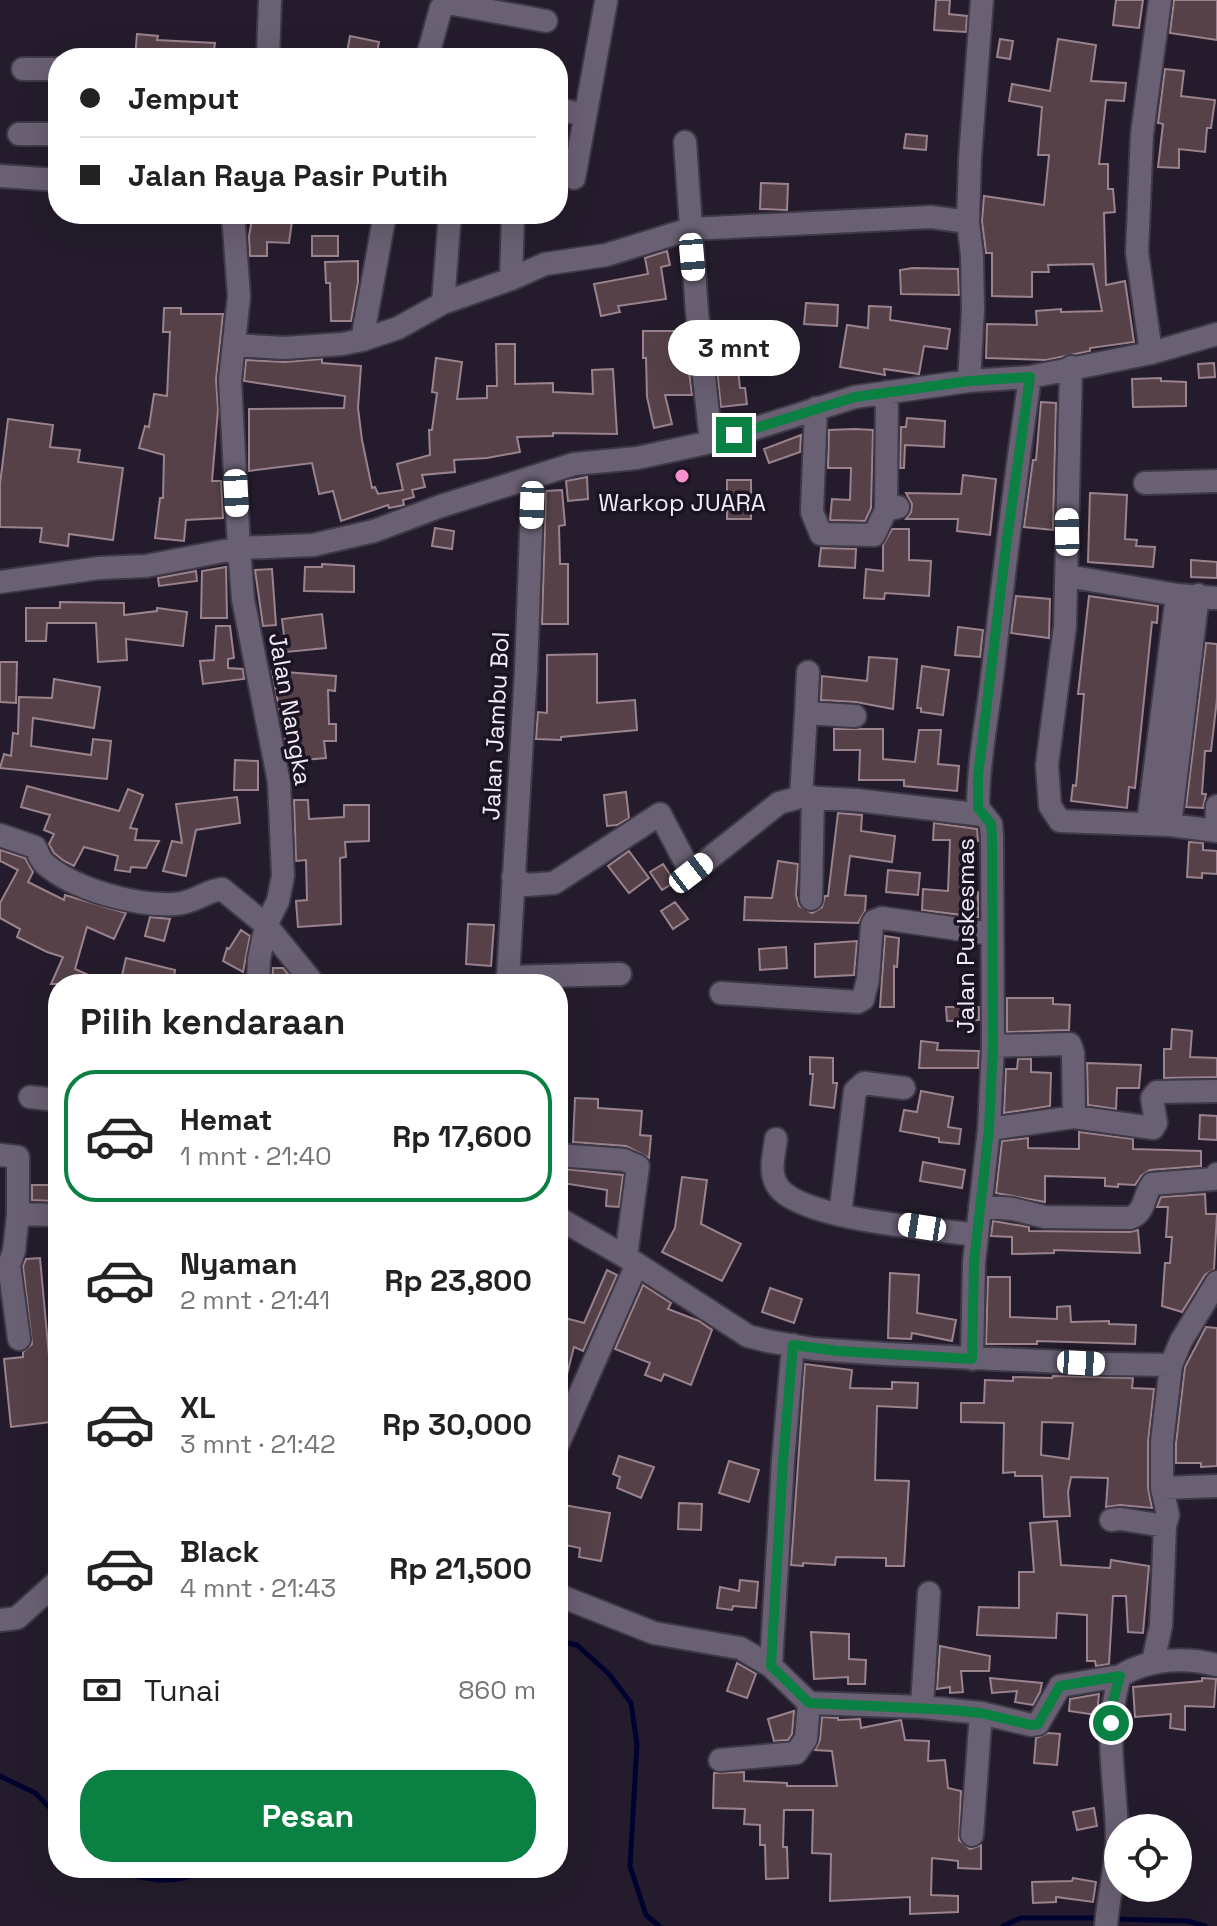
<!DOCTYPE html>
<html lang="id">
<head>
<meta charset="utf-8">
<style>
	body { margin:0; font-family:"Space Grotesk",sans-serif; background:#f2f2f2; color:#222; height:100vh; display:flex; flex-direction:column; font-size:30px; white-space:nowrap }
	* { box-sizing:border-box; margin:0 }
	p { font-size:26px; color:#767676 }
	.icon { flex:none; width:44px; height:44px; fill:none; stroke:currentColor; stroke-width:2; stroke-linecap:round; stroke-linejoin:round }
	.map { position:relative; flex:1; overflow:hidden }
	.panel { position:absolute; left:48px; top:974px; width:520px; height:904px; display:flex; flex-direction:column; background:#fff; border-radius:32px; box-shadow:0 8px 32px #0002 }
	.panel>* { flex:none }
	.hud { position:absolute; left:48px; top:48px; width:520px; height:176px; border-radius:32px; box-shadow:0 8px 32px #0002; display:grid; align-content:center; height:176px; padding:0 32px; background:#fff }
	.tools { position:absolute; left:1104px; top:1814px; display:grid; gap:16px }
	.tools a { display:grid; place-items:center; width:88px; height:88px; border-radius:50%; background:#fff; box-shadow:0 8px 32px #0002; font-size:40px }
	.end { position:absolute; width:36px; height:36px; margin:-18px; border:10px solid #0b8043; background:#fff; box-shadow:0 0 0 4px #fff }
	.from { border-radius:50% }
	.bubble { position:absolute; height:56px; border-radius:28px; background:#fff; box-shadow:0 8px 32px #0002; font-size:26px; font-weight:800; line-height:56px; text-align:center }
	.car { position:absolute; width:24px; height:48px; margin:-24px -12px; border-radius:10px; box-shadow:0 0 6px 2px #0007; background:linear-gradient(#fff 24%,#345 0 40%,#fff 0 76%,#345 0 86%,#fff 0) }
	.hud b { display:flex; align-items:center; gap:28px; height:76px; font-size:30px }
	.hud b+b { border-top:2px solid #e0e0e0 }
	.hud i { width:20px; height:20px; background:#222 }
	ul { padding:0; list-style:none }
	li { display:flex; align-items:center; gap:24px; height:132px; margin:0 16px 12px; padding:0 16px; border:4px solid transparent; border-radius:32px }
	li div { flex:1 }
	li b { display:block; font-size:30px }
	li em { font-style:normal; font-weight:800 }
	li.selected { border-color:#0b8043 }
	li>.icon { width:72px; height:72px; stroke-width:1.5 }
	h2 { padding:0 32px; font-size:36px; line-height:96px }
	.pay { display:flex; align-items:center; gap:20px; height:88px; padding:0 32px; font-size:30px }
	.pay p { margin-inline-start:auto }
	.button { display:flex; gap:16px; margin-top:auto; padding:16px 32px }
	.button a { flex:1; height:92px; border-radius:32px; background:#0b8043; color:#fff; font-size:32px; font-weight:800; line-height:92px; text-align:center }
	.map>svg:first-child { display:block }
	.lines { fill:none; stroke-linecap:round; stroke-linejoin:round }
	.stream { stroke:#000230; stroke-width:5 }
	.building { fill:#564149; stroke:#9a838c; stroke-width:2; fill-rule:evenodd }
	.minor-casing { stroke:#3f3846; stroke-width:26 }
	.minor { stroke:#696073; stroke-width:22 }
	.route { stroke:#0b8043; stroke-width:10 }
	.poi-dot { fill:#f690cf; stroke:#1b1322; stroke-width:3 }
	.labels { text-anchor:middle; stroke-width:7; stroke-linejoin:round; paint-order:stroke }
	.poi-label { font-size:24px; fill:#f0ebf6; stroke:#1b1322 }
	.street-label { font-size:24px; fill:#f0ebf6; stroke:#1b1322 }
</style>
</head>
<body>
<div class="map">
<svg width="1217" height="1926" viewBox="0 0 1217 1926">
	<rect width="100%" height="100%" fill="#241c2c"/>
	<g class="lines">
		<path class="stream" d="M558 1641 577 1645 609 1674 631 1703 637 1744 630 1866 646 1915 659 1926
			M0 1776 35 1793 58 1816
			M112 1868C145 1882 177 1886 209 1868
			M1114 1919 1187 1921 1205 1926
			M1003 1926 1021 1918H1100"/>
	</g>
	<path class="building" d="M936 0H950L949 14 967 16 966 32 934 30Z
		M1116 0H1143L1139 28 1113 25Z
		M1174 0H1217V40L1170 33Z
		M137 34 158 36 157 40 215 43 213 58H135Z
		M350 36 379 42 376 58H346Z
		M1000 39 1013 41 1010 59 997 57Z
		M1058 39 1096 45 1091 81 1126 83 1124 101 1106 100 1099 164H1108V189H1113L1115 212 1104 213 1106 285 1125 281 1134 342 1090 348V351L1046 360 986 358 987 324 1037 325 1036 311 1061 309V312L1102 311 1093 264 1048 265 1049 272H1032V297L992 296V253H986L982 221 984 196 1044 205 1049 155H1038L1042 107 1009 101 1012 84 1050 91Z
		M1165 69 1184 71 1181 96 1215 100 1211 128H1207L1205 152 1179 149V168L1158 167 1163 124 1158 123Z
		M906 134 927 136 926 150 904 148Z
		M761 183 788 184 787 210 760 209Z
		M253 214H293L289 243 267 242V256H250L249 236Z
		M312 236H338V256H312Z
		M667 251 670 265 661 267 666 299 618 306 620 312 601 316 594 284 648 274 645 258Z
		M358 261V282L351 321H331L330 283H326L325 262Z
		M913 268 958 269 959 295 901 294 900 270Z
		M806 303 838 305 837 326 804 324Z
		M869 306 891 307 890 320 950 329 947 349 924 346 919 374 884 369 885 375 840 367 847 325 868 328Z
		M164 308H181V314H223L216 379 218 410 212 481H221L223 518 186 520 184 541 155 538 160 498H163L164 455 139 448 145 426 149 427 154 394 167 396 170 332H163Z
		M643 331H680V363H688L692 395H665L672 424 654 428 647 397 646 358H643Z
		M496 344H515V384L553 383V392L593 394 592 370 613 369 617 434 553 433V436L517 437 520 452 487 458 454 460 455 472 422 475 425 487 412 490 414 497 403 500 404 505 389 508 388 505 341 521 333 491 319 494 312 463 249 471V409L344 408 345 396 244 381 246 360 285 362 322 359V363L361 366 358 408 362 440 372 488 375 487 378 494 403 490 397 464 430 455 429 430H432L437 393 432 392 436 358 462 362 457 399 487 398V386H497Z
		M737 359 740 388H745L747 404 721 407 716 361Z
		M1214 363 1215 377 1199 378 1198 364Z
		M1161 378V381L1186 382V406L1133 407 1132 379Z
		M1041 402 1056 403 1053 530 1024 527 1033 460H1036Z
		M907 418 945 421 944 447 905 445 904 468H900L901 427H906Z
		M8 419 53 425 50 447 80 450 78 462 123 468 113 540 69 534 68 546 40 542 42 528 0 527V484Z
		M855 429 873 430 871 508 865 521 830 520 832 499 850 500 851 468H828L829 430Z
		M801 435 800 452 769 463 764 449Z
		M963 475 996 479 990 535 957 531 958 519H906L911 512 912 504 906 493 961 494Z
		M587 477 588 499 568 501 566 481Z
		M727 480H751V519H727Z
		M562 490 565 525 559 526 560 564H568V624H542L546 491Z
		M1090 493 1127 495 1125 539 1137 540 1136 546 1155 547 1153 567 1088 562Z
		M435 528 454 531 452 549 432 546Z
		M892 529H909V560L931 561 929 596 885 593 884 599 864 598 866 569 883 571V545Z
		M821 548 856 549 855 568 819 566Z
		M1191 560 1217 562V578L1191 577Z
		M322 564 354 566V592L304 591 305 567H322Z
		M226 567 227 618H201L202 571Z
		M272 569 276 625 263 626 255 570Z
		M196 571 197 581 159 586 158 578Z
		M1016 596 1050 599 1049 638 1011 633Z
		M1089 596 1158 606 1157 623 1152 622 1135 788 1129 787 1127 808 1071 801 1073 785 1076 786 1084 694H1078Z
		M60 602 124 603V615L157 611V608L187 612 183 646 126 639 127 660 98 662 96 623H47L46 641H26V608H60Z
		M322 614 326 648 286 652 282 619Z
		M216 626H230L234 658 228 659V668L243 669 244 679 203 684 200 661 214 660Z
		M958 627 983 630 980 657 955 655Z
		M1206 643 1217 644V699L1211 751H1205L1202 794H1206L1203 808 1186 807Z
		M597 654V703L635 700 637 730 561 737V740L536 739 538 712 547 713V655Z
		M869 657 897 659 893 709 856 702 821 700 822 676 867 681Z
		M0 662H17L16 703 0 702Z
		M922 666 949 670 943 715 921 712V708H917Z
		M272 671 336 676 335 691 328 690 329 724H336V741H324L326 758 292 761 291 743 286 744Z
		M54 679 100 687 94 728 33 718 31 746 91 755 93 739 111 741 107 779 0 768 4 754 11 756 13 733 18 734 19 697 52 698Z
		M834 729H883V759L915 762 919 730H941L938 764 959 766 957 791 904 786V780H859L860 750H834Z
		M235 760 258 761V790H234Z
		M27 786 119 811 128 789 143 795 130 828 137 829 135 840 159 841 146 868 131 867 130 872 115 870 118 856 84 847 74 866 64 861 54 853 49 844 54 834 44 830 50 815 21 807Z
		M626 792 629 818 617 825 607 826 604 795Z
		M237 797 240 823 196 830 186 876 163 871 172 841 182 843 176 804Z
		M294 800H308L309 819 344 817V805H369V841L345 842 346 857 340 858 341 924 298 927 296 901 307 900 306 860 296 861Z
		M838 813 862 815 861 831 895 836 892 862 850 856 845 895 866 896 865 911 858 923 744 920 745 897 772 898 778 861 798 864 796 895 799 906 812 913 822 907 825 896H828Z
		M934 823 977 829 978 841H966L964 892H978V917L922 910 923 889 948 891 950 840H933Z
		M1189 842 1203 843V850L1217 851V874L1202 873V878L1187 877Z
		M0 850 25 858 33 872 28 882 64 900 65 895 126 913 114 939 87 927 75 969 108 984H51L63 957 47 952 17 937 20 929 0 918V903L18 870 0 861Z
		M629 851 649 878 629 893 608 866Z
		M663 864 675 882 662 890 650 872Z
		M888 870 920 873 918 895 886 892Z
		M675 902 688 919 673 929 661 911Z
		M150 917 170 919 164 941 145 936Z
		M468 924 494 925 491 966 466 964Z
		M241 930 250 936 243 972 223 961 227 948 229 949Z
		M885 936 899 938 897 967 894 966V1007H880Z
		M857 941 854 975 815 977V944Z
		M786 947 787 968 760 970 759 949Z
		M126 958 175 970 173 984H139L121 980Z
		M273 968H283L290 976V984H272Z
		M1007 998H1053V1004L1070 1005 1069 1030 1007 1032Z
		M946 1007H979V1020L947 1021Z
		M1172 1029 1192 1031 1190 1057 1217 1058V1077L1164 1078V1049H1171Z
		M921 1041 938 1043 937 1050 979 1051 978 1068H919Z
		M810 1057 833 1058V1083H837L834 1108 810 1105 813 1074H810Z
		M1018 1059H1031V1072L1051 1073 1050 1106 1004 1113 1006 1069H1017Z
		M1087 1063 1141 1065 1139 1088H1117L1116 1109 1088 1105Z
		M921 1091 953 1097 948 1127 961 1129 959 1144 939 1142V1138L900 1131 904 1110 917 1112Z
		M575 1098 598 1099V1108L642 1111 640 1135 651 1136 649 1158 626 1146 573 1142Z
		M1200 1115 1217 1116V1140L1199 1139Z
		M1079 1132 1133 1139V1149L1201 1151V1166L1150 1170 1141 1176 1135 1185 1118 1184V1187L1105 1186V1178L1045 1176V1202L996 1193 1002 1141 1028 1138V1148L1079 1149Z
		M923 1162 965 1170 962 1188 920 1181Z
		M564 1169 623 1175 619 1207 606 1206 607 1190 562 1183Z
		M682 1177 707 1180 701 1224 741 1244 722 1281 662 1252 675 1228Z
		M32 1185H53V1201L32 1200Z
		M1205 1194 1206 1214H1217L1214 1269 1205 1275 1182 1312 1162 1306 1165 1263H1170L1172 1237H1166L1168 1207H1157L1161 1197Z
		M993 1221 1029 1227V1231L1130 1232 1138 1230 1140 1253 1054 1250V1253L1012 1254V1237L991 1236Z
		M40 1258 49 1356H55L58 1421 11 1427 4 1359 23 1357V1352L32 1344 23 1266 26 1259Z
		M607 1270 617 1275 583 1351 574 1347 563 1390H558V1316L584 1323Z
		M890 1273 919 1275 917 1313 956 1320 952 1341 912 1333 911 1339 888 1338Z
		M988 1277H1010V1317L1057 1319V1307L1070 1306 1071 1322 1109 1321V1324L1136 1325 1135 1344 1037 1341V1344H986Z
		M643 1285 671 1303 668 1309 699 1321 712 1330 691 1385 664 1374 661 1381 645 1375 650 1363 615 1349Z
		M770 1288 802 1299 794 1323 762 1312Z
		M1206 1327 1217 1328V1466L1201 1467V1463H1176V1443L1185 1367Z
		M805 1364 852 1370 850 1388 892 1389V1382L918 1383 917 1408 877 1406 875 1480 909 1481 904 1566H886V1558L836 1557 835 1565 803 1563V1566L791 1565Z
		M1053 1376 1133 1378 1132 1388 1154 1389 1148 1442V1488L1152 1508 1120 1505 1106 1507 1108 1478 1071 1477 1068 1492 1070 1516 1044 1517 1042 1476H1015V1472L1003 1473 1004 1423 961 1422V1403H984L985 1380 1013 1381V1377L1052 1378ZM1042 1422 1073 1423 1069 1459 1041 1455Z
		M619 1456 654 1467 641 1498 617 1488 620 1477 613 1474Z
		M729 1461 759 1470 749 1502 719 1493Z
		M679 1503 702 1504 701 1530 678 1529Z
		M558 1504 610 1513 601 1561 579 1557 580 1548 560 1544Z
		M1057 1521 1061 1565 1110 1568 1111 1560 1149 1566 1143 1633 1128 1632 1126 1596H1113L1109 1664 1096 1666 1095 1661H1087V1615L1057 1613 1056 1638 977 1635 979 1607 1019 1608V1572H1034L1030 1523Z
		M740 1580 758 1582 756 1608 733 1606 732 1610 717 1608 720 1587 739 1591Z
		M811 1632 849 1634V1659L866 1660 865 1684H848V1677L814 1679Z
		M940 1646 990 1656 989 1671H961L963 1692 950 1693V1687L937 1689Z
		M737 1663 756 1674 747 1698 727 1691Z
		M990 1678 1042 1683 1040 1692 1033 1705 1015 1702 1017 1691 992 1693Z
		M1202 1678 1216 1679 1214 1707 1185 1706V1730L1170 1728 1171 1714 1135 1717 1133 1687 1202 1681Z
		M1099 1694 1097 1715 1069 1711 1070 1699Z
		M794 1711 792 1734 788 1740 774 1741 768 1719Z
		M822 1717 838 1718V1720L860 1719 861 1728 901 1720 905 1740 929 1741 928 1761 945 1760 948 1788 961 1791 959 1840 970 1849 981 1845V1869L958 1868V1861L932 1858 931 1895 958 1896V1912L910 1914V1897L830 1901 831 1854 812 1853 813 1810H784L783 1847H787L788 1878 766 1879 765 1845H760V1825L744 1824 745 1809 713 1808 714 1773 744 1772V1781L787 1783V1786H837L832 1751 815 1750 820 1740Z
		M1048 1733 1060 1734 1057 1765 1034 1763 1036 1738Z
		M1094 1808 1097 1826 1077 1830 1073 1812Z
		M1073 1878 1096 1882 1093 1902 1056 1897V1902L1033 1903 1032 1882 1072 1881Z"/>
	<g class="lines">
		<g class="minor-casing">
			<path id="minor" d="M268 58 270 0
				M427 58 441 8 448 3 546 21
				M23 69H58
				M558 109 584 115
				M19 134H58
				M685 142 697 312 711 442
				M0 176 58 180
				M574 178 606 2
				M233 214 239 296 230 380 239 548 243 599 279 782 283 876 278 901 266 925 259 959 258 984
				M511 279 513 216
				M443 303 450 214
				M362 340 385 214
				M234 345 284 348 342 344 362 340 398 328 443 303 511 279 545 264 606 255 690 229 931 217 968 222
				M1151 353 1137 252 1142 134 1160 0
				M1071 367 1065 626 1047 765 1050 806 1060 821 1170 825 1217 831
				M969 381 973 310 972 255 968 222 970 158 982 0
				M887 392 886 510 898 507
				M816 408 812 512 821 534 874 535 886 510
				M533 477 526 671 508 977 620 974
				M1145 483 1217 481
				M1067 576 1177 595 1217 598
				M0 582 99 568 146 566 239 548 313 545 374 531 441 506 574 464 637 458 711 442 855 397 969 381 1030 377 1151 353 1217 334
				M808 672 806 713 855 716
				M801 797 806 713
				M1148 823 1177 595
				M1170 825 1198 595
				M1216 831 1217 806
				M0 835 35 847C38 852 40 859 44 863 74 890 136 906 175 904 194 903 205 891 222 889L266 925 314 984
				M513 877 526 885 554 883 660 814 691 873 779 803 801 797 856 800 983 815
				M811 899 813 797
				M721 993 858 1002 863 999 868 979 872 925 874 921 882 918 992 934
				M993 1046 1070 1044 1073 1053 1074 1117
				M30 1097 58 1100
				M997 1128 1074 1117 1153 1128 1156 1123 1152 1098 1157 1092 1217 1091
				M776 1139C774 1155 768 1174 779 1188 805 1220 934 1229 977 1235
				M0 1155 18 1157V1214L58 1215
				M558 1155 624 1160 638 1166 626 1257
				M980 1206 1013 1209 1045 1217 1130 1218C1146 1212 1143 1196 1152 1184L1214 1179 1217 1174
				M18 1214 14 1251 9 1265 19 1339
				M840 1215 855 1091 864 1083 904 1088
				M558 1218 626 1257 748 1336 767 1341 814 1349 887 1354 1107 1364 1171 1365 1181 1341 1217 1282
				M972 1359 974 1262 989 1129 993 1046 992 836 991 824 978 808C978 761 988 715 993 669 1004 571 1016 474 1030 377
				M558 1444 637 1264
				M1162 1488 1217 1486
				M1111 1520 1121 1519 1165 1526
				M558 1595 654 1633 740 1648 771 1666 809 1703 922 1707 981 1713 1031 1725 1038 1724 1060 1686 1120 1676
				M0 1620 17 1618 58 1581
				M1153 1661 1161 1626 1165 1526 1168 1515 1162 1488V1442L1171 1365
				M771 1666 783 1461 793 1345
				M922 1707 929 1593
				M720 1760 796 1753 806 1739 809 1703
				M972 1835 981 1713
				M1106 1926C1108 1897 1116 1869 1117 1841 1117 1782 1102 1735 1120 1676 1149 1658 1185 1657 1217 1665"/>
		</g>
		<use href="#minor" class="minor"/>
	</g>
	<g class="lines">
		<path class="route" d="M734 435 855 397 969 381 1030 377 1007 539 978 776V808L991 824 992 836 993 1046 989 1129 974 1262 972 1359 838 1351 793 1345 783 1461 771 1666 809 1703 952 1710 981 1713 1031 1725 1038 1724 1060 1686 1120 1676 1112 1704 1111 1723"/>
	</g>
	<circle class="poi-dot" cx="682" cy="476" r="8"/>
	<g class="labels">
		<g class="poi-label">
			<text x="682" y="511">Warkop JUARA</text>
		</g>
		<g class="street-label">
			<text transform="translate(290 709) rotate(80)" y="8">Jalan Nangka</text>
			<text transform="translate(496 726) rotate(-87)" y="8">Jalan Jambu Bol</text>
			<text transform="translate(966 936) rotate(-90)" y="8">Jalan Puskesmas</text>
		</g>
	</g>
</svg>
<div class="tools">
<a><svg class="icon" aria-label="locate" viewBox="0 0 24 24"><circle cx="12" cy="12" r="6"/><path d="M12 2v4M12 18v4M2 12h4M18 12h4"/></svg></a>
</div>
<i class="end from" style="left:1111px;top:1723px"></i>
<i class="end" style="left:734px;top:435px"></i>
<div class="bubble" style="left:668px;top:320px;width:132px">3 mnt</div>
<i class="car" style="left:692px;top:257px;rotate:175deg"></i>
<i class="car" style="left:236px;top:493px;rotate:177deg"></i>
<i class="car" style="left:532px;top:505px;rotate:182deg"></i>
<i class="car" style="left:1067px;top:532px;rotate:359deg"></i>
<i class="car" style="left:691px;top:873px;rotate:52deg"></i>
<i class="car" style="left:922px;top:1227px;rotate:279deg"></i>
<i class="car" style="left:1081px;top:1363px;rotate:93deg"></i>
<div class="hud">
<b><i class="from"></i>Jemput</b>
<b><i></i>Jalan Raya Pasir Putih</b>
</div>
<section class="panel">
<h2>Pilih kendaraan</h2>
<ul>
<li class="selected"><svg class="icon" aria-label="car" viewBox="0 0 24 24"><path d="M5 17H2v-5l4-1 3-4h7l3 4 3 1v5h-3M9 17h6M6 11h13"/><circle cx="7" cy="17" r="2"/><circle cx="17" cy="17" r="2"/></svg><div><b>Hemat</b><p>1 mnt · 21:40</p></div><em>Rp 17,600</em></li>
<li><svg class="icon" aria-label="car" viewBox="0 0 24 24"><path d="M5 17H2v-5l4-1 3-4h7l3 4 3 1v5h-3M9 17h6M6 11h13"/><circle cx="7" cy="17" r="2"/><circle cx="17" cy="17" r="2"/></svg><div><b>Nyaman</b><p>2 mnt · 21:41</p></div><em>Rp 23,800</em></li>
<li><svg class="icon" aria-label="car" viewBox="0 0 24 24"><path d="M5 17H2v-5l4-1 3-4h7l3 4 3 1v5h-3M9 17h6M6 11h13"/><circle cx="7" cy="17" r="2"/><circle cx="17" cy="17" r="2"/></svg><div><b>XL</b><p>3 mnt · 21:42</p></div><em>Rp 30,000</em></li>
<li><svg class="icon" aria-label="car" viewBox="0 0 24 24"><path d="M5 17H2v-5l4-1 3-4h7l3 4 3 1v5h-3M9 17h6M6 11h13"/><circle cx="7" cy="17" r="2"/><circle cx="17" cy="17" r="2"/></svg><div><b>Black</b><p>4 mnt · 21:43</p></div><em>Rp 21,500</em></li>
</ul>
<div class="pay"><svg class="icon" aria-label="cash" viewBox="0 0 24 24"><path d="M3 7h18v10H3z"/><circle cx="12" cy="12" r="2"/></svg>Tunai<p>860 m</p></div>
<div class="button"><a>Pesan</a></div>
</section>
</div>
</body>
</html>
